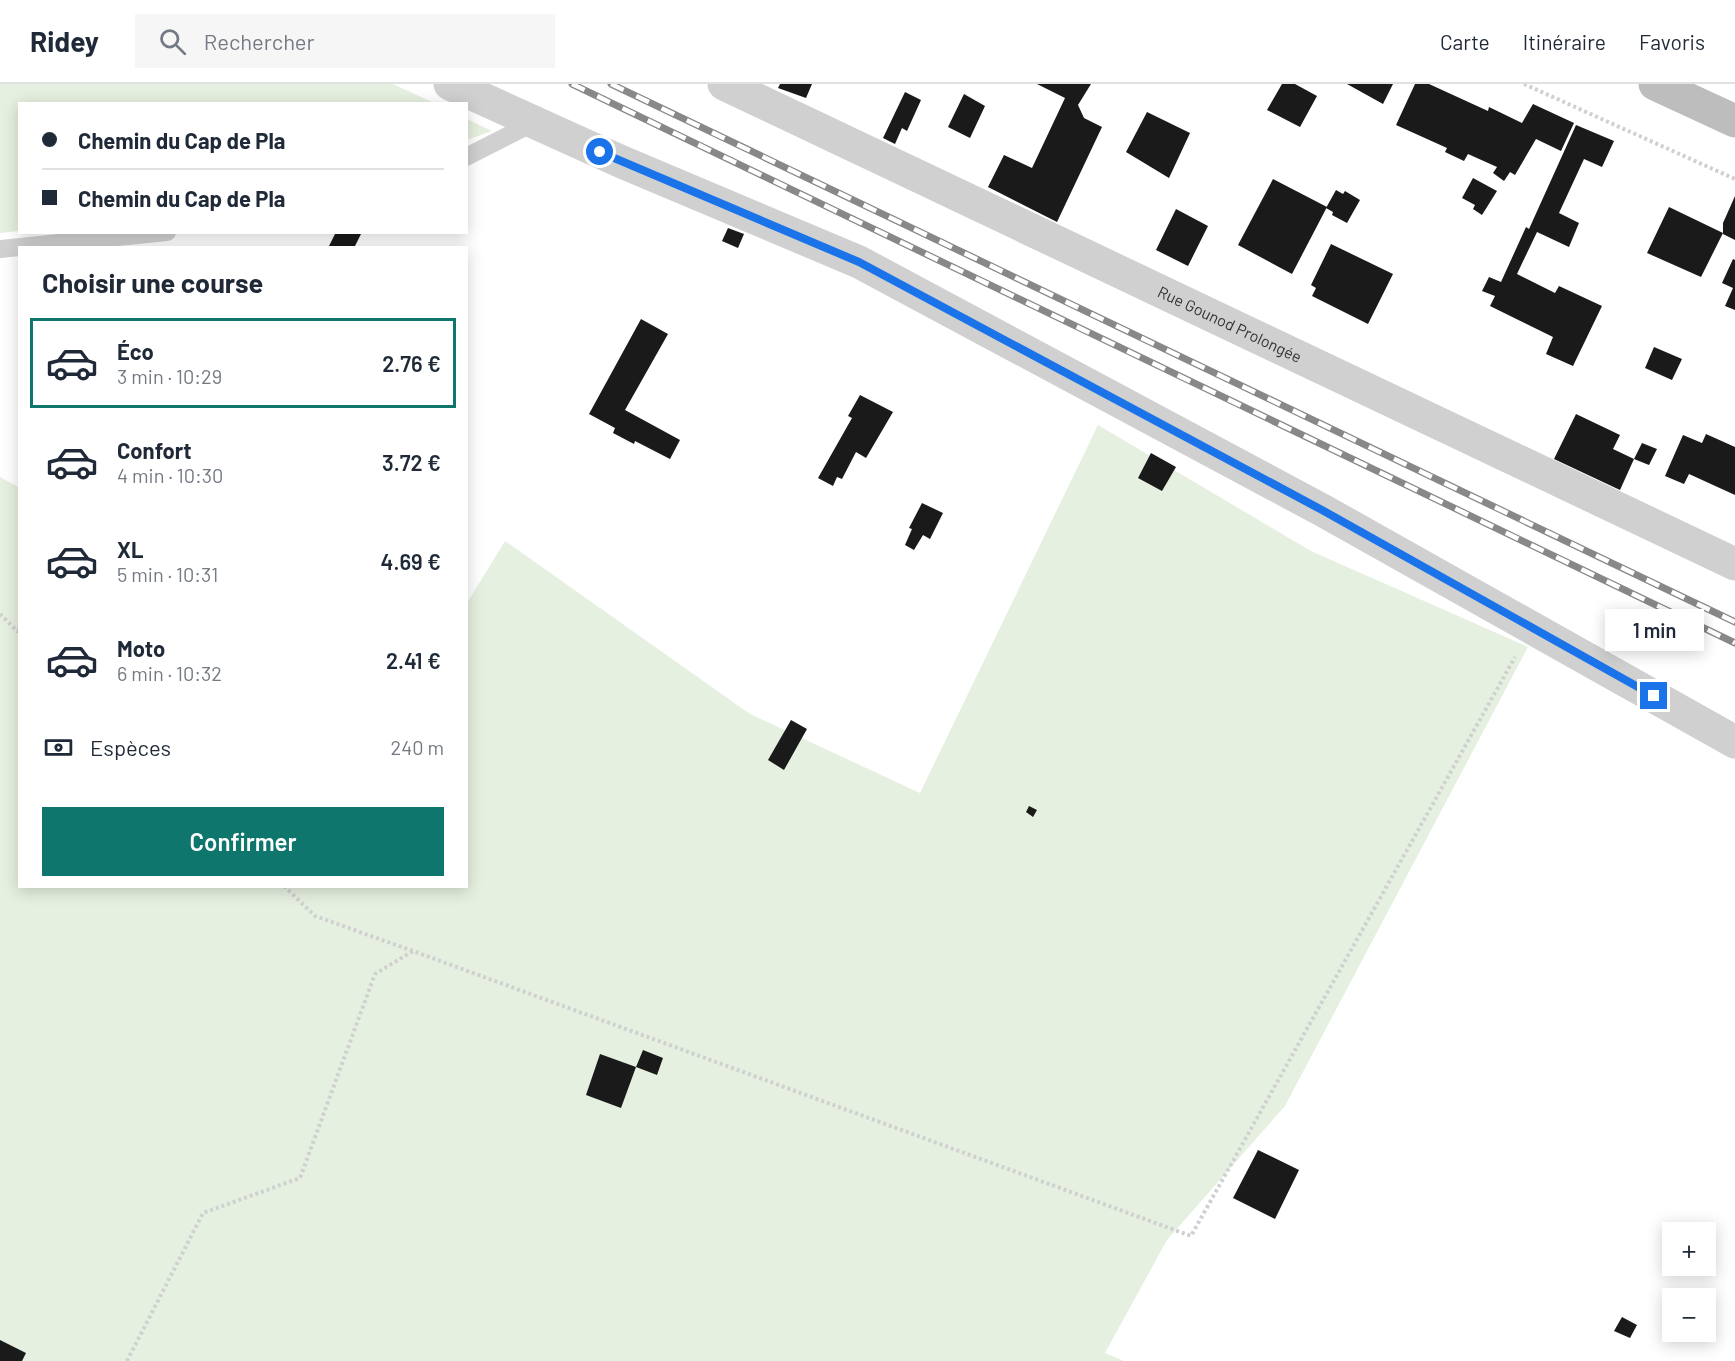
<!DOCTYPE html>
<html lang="fr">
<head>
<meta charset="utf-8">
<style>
	body { margin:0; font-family:Barlow,sans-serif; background:#f6f6f7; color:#1f2937; height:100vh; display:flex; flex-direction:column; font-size:22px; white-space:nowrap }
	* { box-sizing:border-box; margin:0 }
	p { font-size:20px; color:#747a83 }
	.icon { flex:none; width:33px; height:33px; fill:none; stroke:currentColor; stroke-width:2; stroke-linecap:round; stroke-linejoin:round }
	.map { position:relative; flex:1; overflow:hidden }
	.side { position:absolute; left:18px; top:162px; width:450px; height:642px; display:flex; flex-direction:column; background:#fff; border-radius:0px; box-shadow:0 3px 15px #0003 }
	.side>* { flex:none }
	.guide { position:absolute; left:18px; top:18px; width:450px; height:132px; border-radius:0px; box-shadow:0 3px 15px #0003; display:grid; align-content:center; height:132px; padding:0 24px; background:#fff }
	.controls { position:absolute; left:1662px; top:1138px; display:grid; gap:12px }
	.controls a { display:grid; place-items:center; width:54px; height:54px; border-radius:0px; background:#fff; box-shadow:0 3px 15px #0003; font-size:30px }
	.end { position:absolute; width:27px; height:27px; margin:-14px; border:8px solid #1a73e8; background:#fff; box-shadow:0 0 0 3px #fff }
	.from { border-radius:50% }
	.bubble { position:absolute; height:42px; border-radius:0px; background:#fff; box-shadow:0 3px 15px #0003; font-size:20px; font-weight:600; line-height:42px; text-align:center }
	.guide b { display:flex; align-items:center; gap:21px; height:57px; font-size:22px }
	.guide b+b { border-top:2px solid #e0e1e3 }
	.guide i { width:15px; height:15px; background:#1f2937 }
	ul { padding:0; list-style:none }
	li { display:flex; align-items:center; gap:18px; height:90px; margin:0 12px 9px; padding:0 12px; border:3px solid transparent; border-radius:0px }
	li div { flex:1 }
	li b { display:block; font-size:22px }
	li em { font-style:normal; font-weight:600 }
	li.selected { border-color:#0f766e }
	li>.icon { width:54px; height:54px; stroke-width:1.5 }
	h2 { padding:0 24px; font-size:27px; line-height:72px }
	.pay { display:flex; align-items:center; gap:15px; height:66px; padding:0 24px; font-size:22px }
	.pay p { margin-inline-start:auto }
	.button { display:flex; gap:12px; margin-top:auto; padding:12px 24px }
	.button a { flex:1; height:69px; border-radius:0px; background:#0f766e; color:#fff; font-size:24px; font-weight:600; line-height:69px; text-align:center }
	header { display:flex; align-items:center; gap:36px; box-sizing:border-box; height:84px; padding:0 30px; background:#fff; border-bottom:2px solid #e0e1e3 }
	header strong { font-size:28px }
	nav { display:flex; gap:33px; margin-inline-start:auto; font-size:21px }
	.search { width:420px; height:54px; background:#f6f6f7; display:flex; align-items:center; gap:15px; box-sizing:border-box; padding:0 21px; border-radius:0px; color:#747a83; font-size:22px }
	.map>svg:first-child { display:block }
	.green { fill:#e6f0e0 }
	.building { fill:#1a1a1a }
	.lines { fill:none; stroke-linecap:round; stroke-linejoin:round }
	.path { stroke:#d0d0d0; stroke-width:4; stroke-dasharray:3 3; stroke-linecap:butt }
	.service { stroke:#d0d0d0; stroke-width:18 }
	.minor { stroke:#d0d0d0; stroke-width:33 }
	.secondary { stroke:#bdbdbd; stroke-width:33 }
	.rail-casing { stroke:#888; stroke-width:7 }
	.rail { stroke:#fff; stroke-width:4.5; stroke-dasharray:14; stroke-linecap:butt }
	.route { stroke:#1a73e8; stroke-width:8 }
	.labels { text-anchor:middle; stroke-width:6; stroke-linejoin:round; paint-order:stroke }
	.street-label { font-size:16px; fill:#333; stroke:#fff }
</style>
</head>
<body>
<header>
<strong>Ridey</strong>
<div class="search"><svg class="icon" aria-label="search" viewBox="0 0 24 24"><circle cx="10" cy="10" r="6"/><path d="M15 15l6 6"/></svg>Rechercher</div>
<nav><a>Carte</a><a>Itinéraire</a><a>Favoris</a></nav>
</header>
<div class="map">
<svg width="1735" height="1277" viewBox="0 0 1735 1277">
	<rect width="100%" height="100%" fill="#fff"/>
	<path class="green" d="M0 0H393L434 19 20 20 19 147 0 149Z
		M466 35H467L492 47 467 56Z
		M1098 341 1311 467 1528 563 1285 1022 1167 1156 1105 1269 1124 1277H0V393L20 404V802H466L467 519 505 457 750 630 920 709Z"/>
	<path class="building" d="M780 0H812L806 14 778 4Z
		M1037 0H1091L1078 21 1084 34 1102 43 1057 138 988 103 1004 71 1032 84 1065 14Z
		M1282 0H1295L1317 12 1300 43 1267 26Z
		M1347 0H1393L1383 20Z
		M1415 0H1429L1488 27 1489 23 1522 39 1533 20 1574 39 1561 67 1536 55 1515 91 1510 88 1504 97 1493 89 1497 83 1468 70 1464 77 1445 68 1447 64 1396 41Z
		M905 8 921 16 907 47 902 44 895 60 883 54Z
		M964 10 985 22 970 54 948 43Z
		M1147 28 1190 49 1169 94 1126 68Z
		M1576 41 1614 57 1602 83 1584 75 1559 129 1579 139 1569 163 1537 148 1517 190 1555 209 1559 202 1602 222 1573 282 1546 270 1553 253 1490 222 1495 212 1482 207 1489 193 1501 198 1526 143 1529 145Z
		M1473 94 1497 107 1482 131 1473 125 1475 121 1462 114Z
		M1273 95 1327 123 1292 190 1238 161Z
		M1336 106 1343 110 1345 107 1360 116 1347 139 1332 131 1333 128 1326 124Z
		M1735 112V156L1723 150V139Z
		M1669 123 1723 149 1701 193 1647 169Z
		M1176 125 1208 142 1188 182 1156 166Z
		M728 144 744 150 738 164 722 157Z
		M336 148H362L354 164H328Z
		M1331 160 1393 190 1368 240 1312 212 1316 204 1311 201Z
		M1733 175 1735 176V226L1725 222 1733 204 1722 199Z
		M641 235 668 250 625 326 680 356 670 375 635 357 634 360 613 349 615 344 589 330Z
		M1654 263 1682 275 1672 296 1645 284Z
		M860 311 893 328 866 374 856 368 842 395 837 393 833 402 818 394 852 334 848 332Z
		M1576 330 1620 351 1613 365 1634 375 1642 359 1657 365 1649 381 1634 375 1620 406 1554 375Z
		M1706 350 1735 363V411L1689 390 1684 400 1665 392 1683 351 1702 359Z
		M1151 369 1176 383 1162 407 1138 394Z
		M922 419 943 429 930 455 923 451 914 466 905 461 912 445 909 444Z
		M791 636 807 645 784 686 768 676Z
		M1029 722 1037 726 1033 733 1026 728Z
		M643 966 663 974 657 991 636 983Z
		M600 970 636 983 621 1024 586 1011Z
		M1258 1066 1299 1086 1275 1135 1233 1114Z
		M1622 1233 1637 1241 1630 1254 1614 1247Z
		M0 1256 26 1269 22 1277H0Z"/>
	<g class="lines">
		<path class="path" d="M1524 0 1735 95
			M0 530 17 547 20 546
			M284 802 315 832 413 867
			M127 1277 203 1129 300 1094 375 890 413 867 1191 1152 1515 573"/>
		<path class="service" d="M466 73 535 38
			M0 165 167 148"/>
		<g class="minor">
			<path d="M450 0 622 78 859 178 1322 426 1735 658"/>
			<path id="s1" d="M724 0 1735 480"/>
		</g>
		<path class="secondary" d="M1655 0 1735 37"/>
		<g class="rail-casing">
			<path id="rail" d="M572 0 1735 559
				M611 0 1735 538"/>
		</g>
		<use href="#rail" class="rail"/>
	</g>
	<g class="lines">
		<path class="route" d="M600 68 859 178 1322 426 1654 612"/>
	</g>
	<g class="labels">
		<g class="street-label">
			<text dy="6" stroke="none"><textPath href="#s1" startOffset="560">Rue Gounod Prolongée</textPath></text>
		</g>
	</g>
</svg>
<div class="controls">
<a>+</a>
<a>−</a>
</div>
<i class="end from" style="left:600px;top:68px"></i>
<i class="end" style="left:1654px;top:612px"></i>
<div class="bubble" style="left:1605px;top:525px;width:99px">1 min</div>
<div class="guide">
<b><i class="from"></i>Chemin du Cap de Pla</b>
<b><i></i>Chemin du Cap de Pla</b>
</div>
<section class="side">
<h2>Choisir une course</h2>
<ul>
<li class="selected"><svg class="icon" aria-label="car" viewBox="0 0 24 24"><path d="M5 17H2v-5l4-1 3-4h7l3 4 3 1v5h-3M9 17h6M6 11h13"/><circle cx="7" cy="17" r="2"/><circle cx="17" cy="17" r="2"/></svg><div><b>Éco</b><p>3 min · 10:29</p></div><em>2.76 €</em></li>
<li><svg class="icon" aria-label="car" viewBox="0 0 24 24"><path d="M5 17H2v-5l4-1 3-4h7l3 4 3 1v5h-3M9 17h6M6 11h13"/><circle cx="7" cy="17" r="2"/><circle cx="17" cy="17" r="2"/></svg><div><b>Confort</b><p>4 min · 10:30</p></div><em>3.72 €</em></li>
<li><svg class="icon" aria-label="car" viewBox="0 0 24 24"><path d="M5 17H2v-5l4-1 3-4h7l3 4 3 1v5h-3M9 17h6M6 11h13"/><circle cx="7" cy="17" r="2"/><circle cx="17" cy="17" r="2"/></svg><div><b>XL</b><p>5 min · 10:31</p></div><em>4.69 €</em></li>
<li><svg class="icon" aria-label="car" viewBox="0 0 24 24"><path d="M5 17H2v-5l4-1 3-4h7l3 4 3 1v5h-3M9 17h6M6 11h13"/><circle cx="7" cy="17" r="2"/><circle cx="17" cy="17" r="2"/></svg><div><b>Moto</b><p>6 min · 10:32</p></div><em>2.41 €</em></li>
</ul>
<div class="pay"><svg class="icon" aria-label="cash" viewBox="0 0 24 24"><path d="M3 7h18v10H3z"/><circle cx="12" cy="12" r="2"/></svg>Espèces<p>240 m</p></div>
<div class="button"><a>Confirmer</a></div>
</section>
</div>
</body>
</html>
